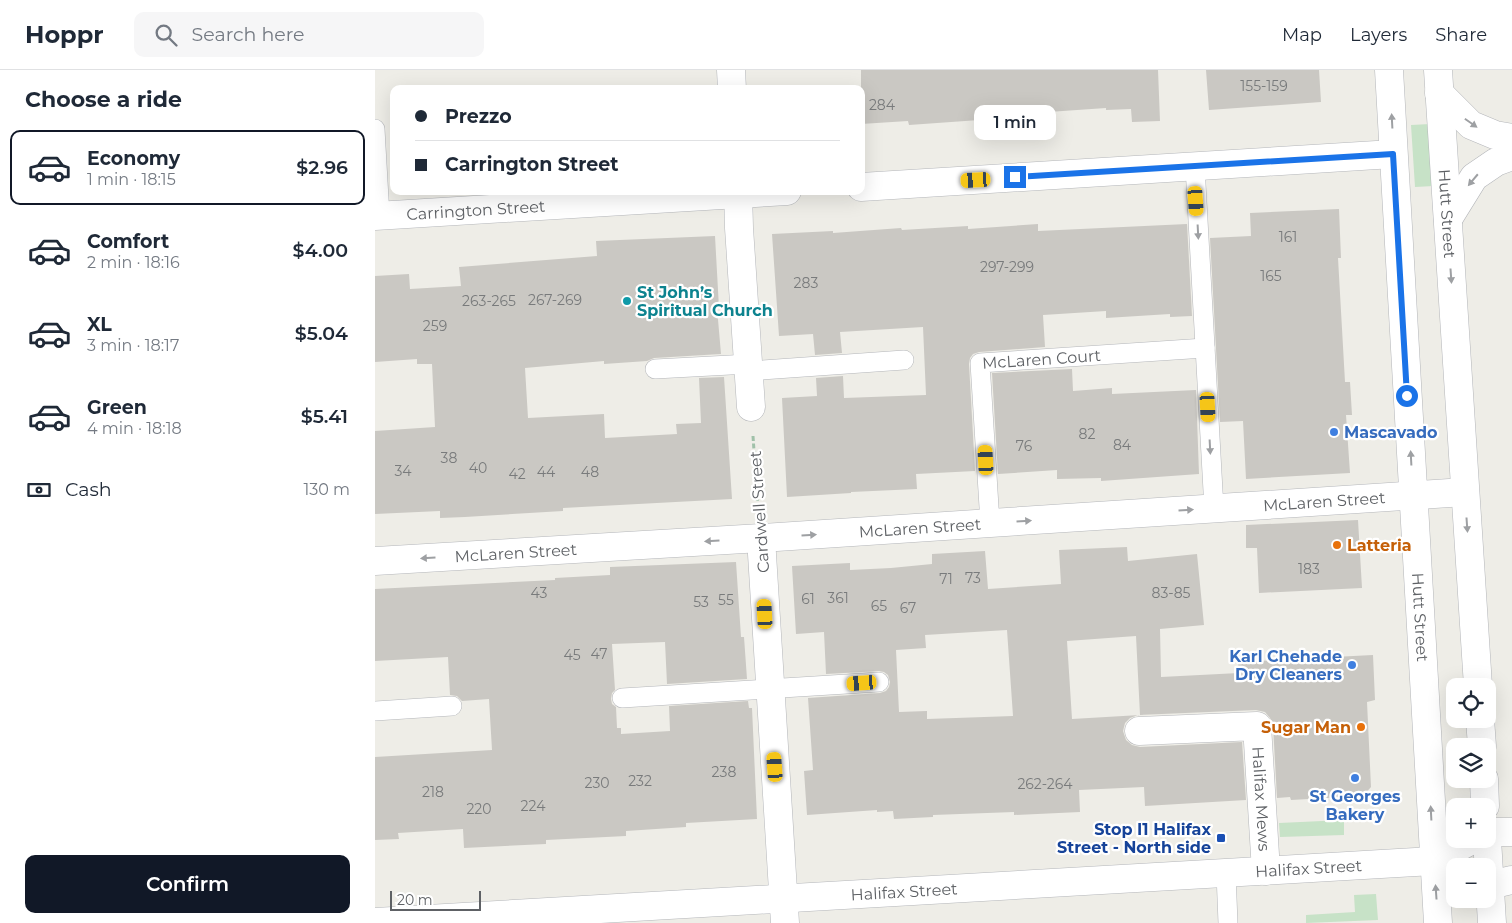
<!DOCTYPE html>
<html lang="en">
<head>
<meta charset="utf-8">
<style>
	body { margin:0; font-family:Montserrat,sans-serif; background:#f6f6f7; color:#1f2937; height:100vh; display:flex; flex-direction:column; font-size:19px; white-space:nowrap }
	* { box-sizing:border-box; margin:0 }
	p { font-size:16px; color:#747a83 }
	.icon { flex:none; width:28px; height:28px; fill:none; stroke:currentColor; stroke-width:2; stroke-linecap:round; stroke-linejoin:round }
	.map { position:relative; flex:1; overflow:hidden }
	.sheet { display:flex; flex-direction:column; background:#fff; width:375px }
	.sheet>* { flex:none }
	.top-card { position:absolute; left:15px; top:15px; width:475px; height:110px; border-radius:10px; box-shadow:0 5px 20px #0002; display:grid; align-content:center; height:110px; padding:0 25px; background:#fff }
	.controls { position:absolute; left:1071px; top:608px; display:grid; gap:10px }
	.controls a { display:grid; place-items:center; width:50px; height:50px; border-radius:10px; background:#fff; box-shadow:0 5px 20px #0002; font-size:25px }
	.scale { position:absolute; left:15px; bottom:12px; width:91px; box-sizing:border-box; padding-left:5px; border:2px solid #5e6165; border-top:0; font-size:14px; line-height:18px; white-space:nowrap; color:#5e6165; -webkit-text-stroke:4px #fff; paint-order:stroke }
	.end { position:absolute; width:22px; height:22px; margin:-11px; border:6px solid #1a73e8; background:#fff; box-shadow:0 0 0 2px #fff }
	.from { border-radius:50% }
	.bubble { position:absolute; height:35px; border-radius:10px; background:#fff; box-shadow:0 5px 20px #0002; font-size:16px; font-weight:600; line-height:35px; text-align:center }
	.car { position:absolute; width:15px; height:30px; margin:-15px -8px; border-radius:6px; box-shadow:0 0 4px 1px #0007; background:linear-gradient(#f5c518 24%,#345 0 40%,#f5c518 0 76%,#345 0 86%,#f5c518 0) }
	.top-card b { display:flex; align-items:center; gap:18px; height:48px; font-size:19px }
	.top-card b+b { border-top:1px solid #e0e1e3 }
	.top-card i { width:12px; height:12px; background:#1f2937 }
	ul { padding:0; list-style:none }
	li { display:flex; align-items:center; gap:15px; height:75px; margin:0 10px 8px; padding:0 15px; border:2px solid transparent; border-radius:10px }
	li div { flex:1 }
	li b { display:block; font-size:19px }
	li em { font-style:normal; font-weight:600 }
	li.active { border-color:#111827 }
	li>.icon { width:45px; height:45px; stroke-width:1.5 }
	h2 { padding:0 25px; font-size:22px; line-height:60px }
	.pay { display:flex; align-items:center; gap:12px; height:55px; padding:0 25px; font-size:19px }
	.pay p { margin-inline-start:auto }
	.button { display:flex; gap:10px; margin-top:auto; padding:10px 25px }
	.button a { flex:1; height:58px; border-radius:10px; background:#111827; color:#fff; font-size:20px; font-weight:600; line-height:58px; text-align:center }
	header { display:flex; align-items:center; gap:30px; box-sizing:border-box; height:70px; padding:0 25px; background:#fff; border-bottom:1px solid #e0e1e3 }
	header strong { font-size:24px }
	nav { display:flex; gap:28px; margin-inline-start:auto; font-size:18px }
	.search { width:350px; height:45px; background:#f6f6f7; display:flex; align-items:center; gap:12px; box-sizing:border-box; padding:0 18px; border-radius:10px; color:#747a83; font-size:19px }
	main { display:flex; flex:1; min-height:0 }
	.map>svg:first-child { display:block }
	.green { fill:#c7e2c7 }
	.building { fill:#cac8c3; fill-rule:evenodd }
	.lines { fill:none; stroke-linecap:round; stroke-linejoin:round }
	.service-casing { stroke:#b4b6ba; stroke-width:20 }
	.minor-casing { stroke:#b4b6ba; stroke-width:29 }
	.tertiary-casing { stroke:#b4b6ba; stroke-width:29 }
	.secondary-casing { stroke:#b3b5b9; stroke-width:29 }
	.path { stroke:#a0c1a9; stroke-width:3; stroke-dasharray:5 2.5; stroke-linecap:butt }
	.service { stroke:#fff; stroke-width:19 }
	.minor { stroke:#fff; stroke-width:28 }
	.tertiary { stroke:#fff; stroke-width:28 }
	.secondary { stroke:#fff; stroke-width:28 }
	.oneway { fill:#9ea0a3 }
	.route { stroke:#1a73e8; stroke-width:6 }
	.culture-dot { fill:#0f9aa8; stroke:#fff; stroke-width:2 }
	.shop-dot { fill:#3f7fe0; stroke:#fff; stroke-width:2 }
	.food-dot { fill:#e8710a; stroke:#fff; stroke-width:2 }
	.transit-dot { fill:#1a4fb4; stroke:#fff; stroke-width:2 }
	.labels { text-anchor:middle; stroke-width:4.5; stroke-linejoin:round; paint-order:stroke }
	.number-label { font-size:14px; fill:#797b7c }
	.street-label { font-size:16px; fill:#5e6165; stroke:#fff }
	.culture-label { font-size:16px; font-weight:bold; fill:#0d838f; stroke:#fff; text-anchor:start }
	.shop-label { font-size:16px; font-weight:bold; fill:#366cbe; stroke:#fff; text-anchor:start }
	.food-label { font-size:16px; font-weight:bold; fill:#c56008; stroke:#fff; text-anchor:start }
	.transit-label { font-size:16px; font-weight:bold; fill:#164399; stroke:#fff; text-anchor:end }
</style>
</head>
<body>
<header>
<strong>Hoppr</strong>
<div class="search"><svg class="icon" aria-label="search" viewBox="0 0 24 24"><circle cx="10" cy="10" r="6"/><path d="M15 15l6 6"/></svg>Search here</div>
<nav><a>Map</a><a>Layers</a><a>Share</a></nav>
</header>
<main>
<section class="sheet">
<h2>Choose a ride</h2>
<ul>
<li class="active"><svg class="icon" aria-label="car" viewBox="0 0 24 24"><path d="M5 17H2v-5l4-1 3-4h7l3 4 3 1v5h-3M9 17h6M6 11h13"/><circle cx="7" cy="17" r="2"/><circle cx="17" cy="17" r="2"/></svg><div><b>Economy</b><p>1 min · 18:15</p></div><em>$2.96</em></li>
<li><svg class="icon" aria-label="car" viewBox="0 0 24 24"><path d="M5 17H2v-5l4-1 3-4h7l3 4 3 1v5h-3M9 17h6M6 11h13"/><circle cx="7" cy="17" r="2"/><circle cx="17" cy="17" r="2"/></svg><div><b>Comfort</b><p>2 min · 18:16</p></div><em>$4.00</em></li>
<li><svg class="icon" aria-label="car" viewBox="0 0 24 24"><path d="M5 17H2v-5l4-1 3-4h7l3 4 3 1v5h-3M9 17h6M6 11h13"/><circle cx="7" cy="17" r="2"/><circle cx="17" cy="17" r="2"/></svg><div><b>XL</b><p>3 min · 18:17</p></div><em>$5.04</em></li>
<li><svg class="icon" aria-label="car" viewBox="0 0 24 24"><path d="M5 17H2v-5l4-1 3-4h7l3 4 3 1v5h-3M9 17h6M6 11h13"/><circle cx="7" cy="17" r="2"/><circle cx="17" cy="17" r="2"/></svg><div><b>Green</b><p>4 min · 18:18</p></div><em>$5.41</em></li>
</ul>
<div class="pay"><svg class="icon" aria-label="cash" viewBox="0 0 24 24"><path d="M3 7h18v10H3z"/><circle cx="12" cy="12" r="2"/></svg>Cash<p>130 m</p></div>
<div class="button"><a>Confirm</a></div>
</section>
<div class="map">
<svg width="1137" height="853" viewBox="0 0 1137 853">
	<rect width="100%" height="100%" fill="#eeede7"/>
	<path class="green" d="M1055 54 1059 116 1040 117 1036 55Z
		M969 750V765L905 767 904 753Z
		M1001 824 1003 850 931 853V845L980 842 979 825Z"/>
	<path class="building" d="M486 0H783L785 51 757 52 756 39 731 40V38L659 43V46L534 55 533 51 486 54Z
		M831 0H944L946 32 834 40Z
		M964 139 966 188H963L970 312H975L977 345H971L975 403 871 409 868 351 845 352 835 168 876 166 875 143Z
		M663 154V161L812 154 817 246 795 247V244L731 248V241L668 245 670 277 604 282 598 284 595 288 594 294 600 401 541 404 542 419 476 422V423L412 427 407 328 442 326 441 308 468 306 469 328 551 325 548 257 465 262 467 283 440 285 438 264 404 266 397 164 458 161V163L526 158 527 160 593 156V159Z
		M340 166 344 238H342L346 284 279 288 272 291 229 294V291L150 298 153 348 229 344 230 368 302 364 301 354 326 353 324 308 349 307 357 429 188 438V441L90 447 65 448V441L0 444V361L60 357 57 294H42V289L0 292V206L34 204 35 219 86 216 84 197 222 186 221 171Z
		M697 299 698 321 737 318V324L821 320 824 404 726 411V408L682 409V400L623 404 617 303Z
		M983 450 987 518 884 523 882 478H871V455Z
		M752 477 753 491 822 484 829 555 785 559 786 607 864 603 863 592 998 585 1000 630 992 632 996 717 988 726 916 730 915 727 902 728 898 655 895 648 890 642 881 640 763 645 755 648 750 653 748 661 751 670 757 675 765 677 867 672 871 730 770 736 769 717 704 720 705 742 639 745V742L558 745V747L519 749 518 741 502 742V740L432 745 429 701 438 700 433 628 505 623 511 621 514 617 515 612 513 605 509 602 504 601 451 604 449 562 421 564 417 496 475 493V500L516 498 557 494V484L610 481 613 519 686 514 684 480ZM632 560 638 646 552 649V641L524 642 521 580 551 578 550 565ZM761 566 765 645 697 649 692 571Z
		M361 492 366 567H369L372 609 292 614 290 572 237 574 240 620 237 623 236 629 237 634 241 637 242 658H246V664L295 661 294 636 373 631 374 638H377L382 749 311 753V757L251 761V766L171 770V774L89 778 88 759 23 763 24 769 0 770V687L117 680 114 629 87 631 82 626 75 625 73 587 0 591V519L180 510V508L235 505V497Z"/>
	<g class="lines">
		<g class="service-casing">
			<g id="service">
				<path d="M0 59 5 146"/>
				<path d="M820 96 839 439"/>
				<path d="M280 299 374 294"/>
				<path d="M374 301 529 290"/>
				<path id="s1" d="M615 453 605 293 830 278"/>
				<path d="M247 628 504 612"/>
				<path d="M0 641 77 636"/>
				<path d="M851 803 853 853"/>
			</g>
		</g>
		<g class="minor-casing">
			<g id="minor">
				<path d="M356 0 357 19"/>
				<path d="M363 121 364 158 376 337"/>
				<path d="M386 468 410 853"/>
				<path id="s2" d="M0 491 386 468 1090 422"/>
				<path id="s3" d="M764 661 882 656 891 801"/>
			</g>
		</g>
		<g class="tertiary-casing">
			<g id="tertiary">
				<path d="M1064 23 1096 55 1120 65 1137 68"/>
				<path d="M486 117 1018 84"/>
				<path id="s4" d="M0 146 412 121"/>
				<path d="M1073 149 1099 107 1121 92 1137 86"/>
				<path d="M1112 762H1137"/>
				<path d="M1058 791 1099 769"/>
				<path d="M1112 814 1115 815 1137 810"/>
				<path id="s5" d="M0 852 1006 794 1058 791 1080 800"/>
			</g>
		</g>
		<g class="secondary-casing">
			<g id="secondary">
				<path id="s6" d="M1014 0 1063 853"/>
				<path id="s7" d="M1063 0 1103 616"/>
				<path d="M1105 649 1107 676"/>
				<path d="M1109 709 1110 736"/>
				<path d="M1112 769 1117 853"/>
			</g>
		</g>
		<path class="path" d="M378 366 383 440"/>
		<use href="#service" class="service"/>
		<use href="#minor" class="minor"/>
		<use href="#tertiary" class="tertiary"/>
		<use href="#secondary" class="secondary"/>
	</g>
	<defs><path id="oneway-solid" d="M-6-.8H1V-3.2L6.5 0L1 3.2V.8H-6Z" transform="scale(1.25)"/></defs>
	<g class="oneway">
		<use href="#oneway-solid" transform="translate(1017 51) rotate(-93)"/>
		<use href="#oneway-solid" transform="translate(1096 53) rotate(35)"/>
		<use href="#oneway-solid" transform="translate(1098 110) rotate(130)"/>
		<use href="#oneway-solid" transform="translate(823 162) rotate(87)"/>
		<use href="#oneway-solid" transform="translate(1076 206) rotate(86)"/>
		<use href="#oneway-solid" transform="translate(835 377) rotate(87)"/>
		<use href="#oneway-solid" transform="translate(1036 388) rotate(-93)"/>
		<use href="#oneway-solid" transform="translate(811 440) rotate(-4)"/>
		<use href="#oneway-solid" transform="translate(649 451) rotate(-4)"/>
		<use href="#oneway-solid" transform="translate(1092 455) rotate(86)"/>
		<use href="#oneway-solid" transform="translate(434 465) rotate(-4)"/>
		<use href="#oneway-solid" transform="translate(337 471) rotate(177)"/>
		<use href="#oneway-solid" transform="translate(53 488) rotate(177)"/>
		<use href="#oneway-solid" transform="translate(1056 743) rotate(-93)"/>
		<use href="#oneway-solid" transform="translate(1061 822) rotate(-94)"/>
	</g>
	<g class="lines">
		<path class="route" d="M640 107 1018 84 1032 326"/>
	</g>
	<circle class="culture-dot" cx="252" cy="231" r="5"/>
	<g class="shop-dot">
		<circle cx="959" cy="362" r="5"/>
		<circle cx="977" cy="595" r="5"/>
		<circle cx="980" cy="708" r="5"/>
	</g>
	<g class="food-dot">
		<circle cx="962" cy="475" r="5"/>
		<circle cx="986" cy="657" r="5"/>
	</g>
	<rect class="transit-dot" x="841" y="763" width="10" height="10" rx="2.5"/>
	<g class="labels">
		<g class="number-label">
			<text x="889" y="21">155-159</text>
			<text x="507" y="40">284</text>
			<text x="913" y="172">161</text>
			<text x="632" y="202">297-299</text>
			<text x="896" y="211">165</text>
			<text x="431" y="218">283</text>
			<text x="180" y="235">267-269</text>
			<text x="114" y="236">263-265</text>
			<text x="60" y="261">259</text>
			<text x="712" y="369">82</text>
			<text x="747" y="380">84</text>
			<text x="649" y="381">76</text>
			<text x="74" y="393">38</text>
			<text x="103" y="403">40</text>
			<text x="28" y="406">34</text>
			<text x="171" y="407">44</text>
			<text x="215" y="407">48</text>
			<text x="142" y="409">42</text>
			<text x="934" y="504">183</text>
			<text x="598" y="513">73</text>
			<text x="571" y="514">71</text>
			<text x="164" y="528">43</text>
			<text x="796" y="528">83-85</text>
			<text x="463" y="533">361</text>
			<text x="433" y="534">61</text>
			<text x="351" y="535">55</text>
			<text x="326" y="537">53</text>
			<text x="504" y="541">65</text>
			<text x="533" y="543">67</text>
			<text x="224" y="589">47</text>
			<text x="197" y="590">45</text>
			<text x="349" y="707">238</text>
			<text x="265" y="716">232</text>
			<text x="222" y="718">230</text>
			<text x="670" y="719">262-264</text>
			<text x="58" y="727">218</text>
			<text x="158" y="741">224</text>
			<text x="104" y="744">220</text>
		</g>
		<g class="street-label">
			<text dy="6" stroke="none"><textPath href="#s4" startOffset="101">Carrington Street</textPath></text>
			<text dy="6" stroke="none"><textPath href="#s7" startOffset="144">Hutt Street</textPath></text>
			<text dy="6" stroke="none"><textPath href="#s1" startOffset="222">McLaren Court</textPath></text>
			<text dy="6" stroke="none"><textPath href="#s2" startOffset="951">McLaren Street</textPath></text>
			<text transform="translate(384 442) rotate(-94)" y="6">Cardwell Street</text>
			<text dy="6" stroke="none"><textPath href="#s2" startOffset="546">McLaren Street</textPath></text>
			<text dy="6" stroke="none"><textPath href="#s2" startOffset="141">McLaren Street</textPath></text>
			<text dy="6" stroke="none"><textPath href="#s6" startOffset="548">Hutt Street</textPath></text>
			<text dy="6" stroke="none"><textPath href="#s3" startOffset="191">Halifax Mews</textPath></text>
			<text dy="6" stroke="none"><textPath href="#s5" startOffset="935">Halifax Street</textPath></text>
			<text dy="6" stroke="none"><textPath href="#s5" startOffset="530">Halifax Street</textPath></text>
		</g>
		<g class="culture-label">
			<text x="262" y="228">St John’s<tspan x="262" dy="18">Spiritual Church</tspan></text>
		</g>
		<g class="shop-label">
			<text x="969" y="368">Mascavado</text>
			<text x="967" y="592" text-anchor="end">Karl Chehade<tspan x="967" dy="18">Dry Cleaners</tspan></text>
			<text x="980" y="732" text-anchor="middle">St Georges<tspan x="980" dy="18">Bakery</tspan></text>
		</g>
		<g class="food-label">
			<text x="972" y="481">Latteria</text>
			<text x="976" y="663" text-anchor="end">Sugar Man</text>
		</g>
		<g class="transit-label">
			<text x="836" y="765">Stop I1 Halifax<tspan x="836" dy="18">Street - North side</tspan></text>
		</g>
	</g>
</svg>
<div class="controls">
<a><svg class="icon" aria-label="locate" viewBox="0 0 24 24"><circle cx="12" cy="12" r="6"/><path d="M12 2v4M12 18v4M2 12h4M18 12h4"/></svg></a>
<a><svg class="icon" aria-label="layers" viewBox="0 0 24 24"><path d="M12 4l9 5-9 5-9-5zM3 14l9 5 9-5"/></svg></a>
<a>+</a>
<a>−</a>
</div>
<div class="scale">20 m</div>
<i class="end from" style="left:1032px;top:326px"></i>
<i class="end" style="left:640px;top:107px"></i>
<div class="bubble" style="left:599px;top:35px;width:82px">1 min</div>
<i class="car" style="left:601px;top:110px;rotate:267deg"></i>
<i class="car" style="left:821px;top:131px;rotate:176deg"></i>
<i class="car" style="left:833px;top:337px;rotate:177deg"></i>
<i class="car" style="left:611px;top:390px;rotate:357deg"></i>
<i class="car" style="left:390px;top:544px;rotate:357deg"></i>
<i class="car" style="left:487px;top:613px;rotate:266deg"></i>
<i class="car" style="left:400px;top:697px;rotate:356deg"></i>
<div class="top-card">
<b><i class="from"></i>Prezzo</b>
<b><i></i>Carrington Street</b>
</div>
</div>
</main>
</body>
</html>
